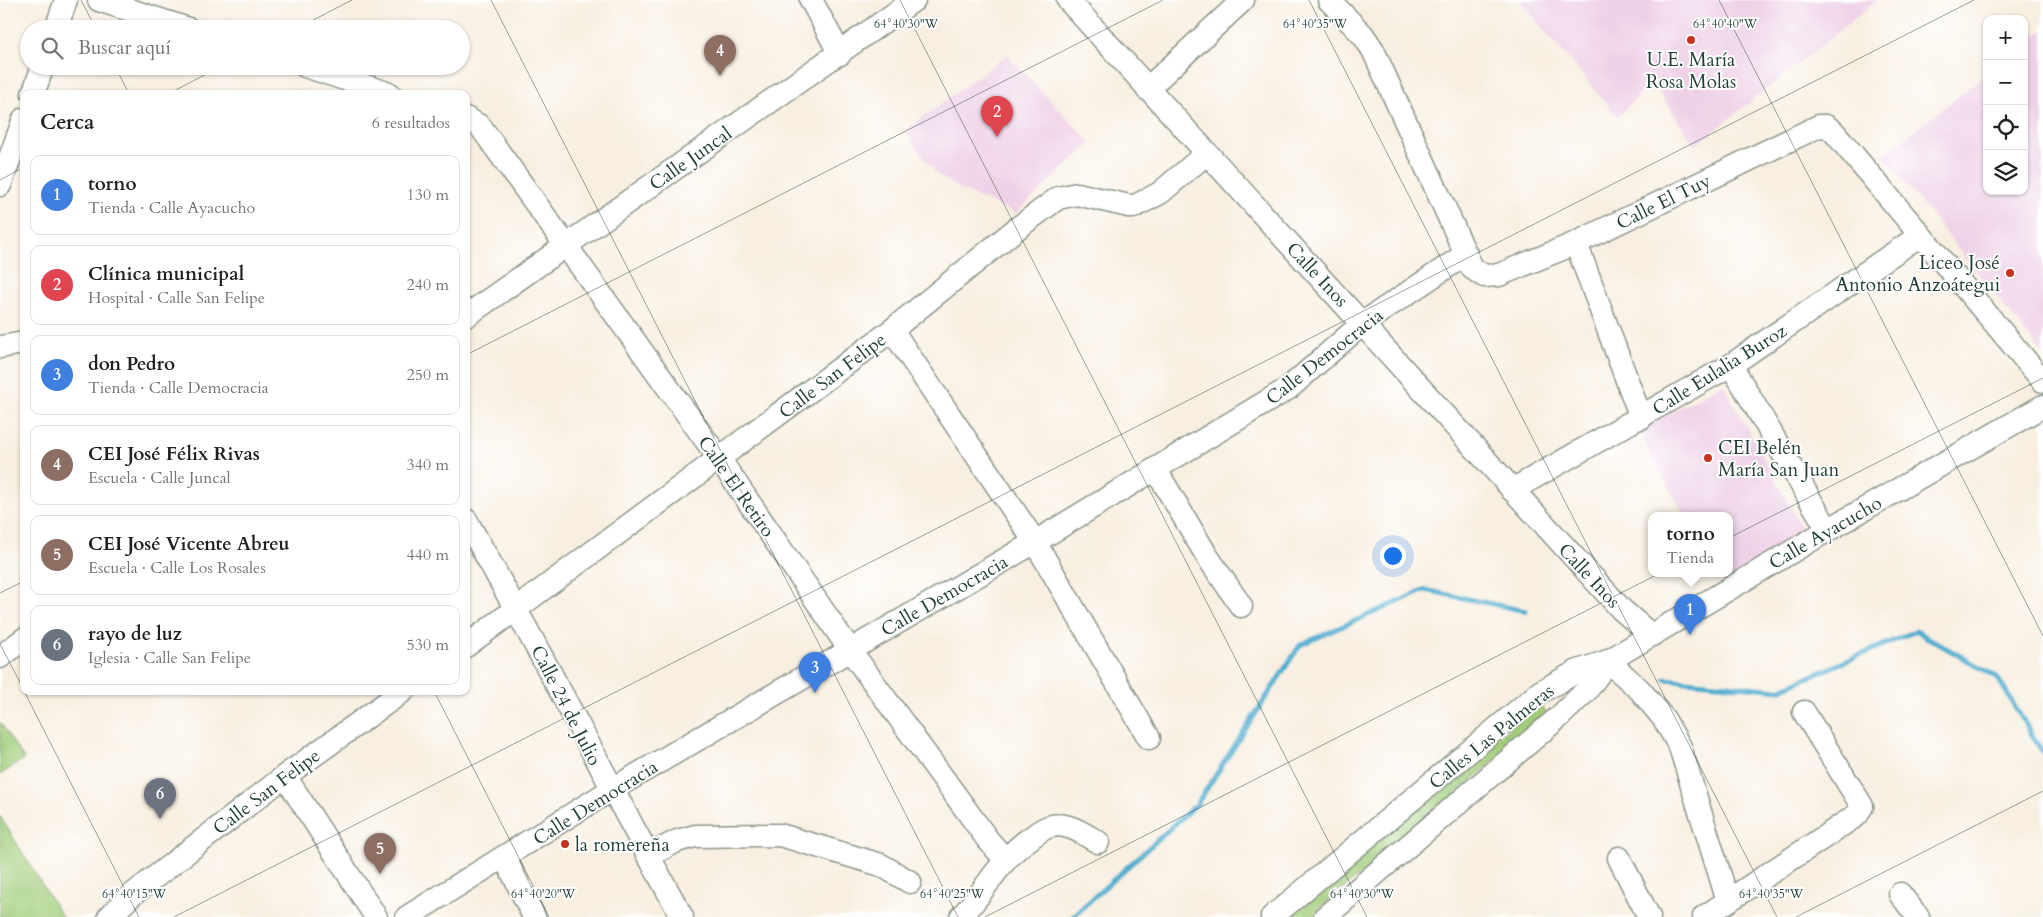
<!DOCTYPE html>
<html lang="es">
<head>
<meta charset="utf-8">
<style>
  :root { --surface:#fff; --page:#f6f6f6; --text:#202124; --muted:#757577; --line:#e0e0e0; --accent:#c8321e }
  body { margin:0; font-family:Cardo,serif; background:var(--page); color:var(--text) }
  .controls { position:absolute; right:15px; top:15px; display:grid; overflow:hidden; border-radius:10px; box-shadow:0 1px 4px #0004 }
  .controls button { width:45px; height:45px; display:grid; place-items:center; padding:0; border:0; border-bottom:1px solid var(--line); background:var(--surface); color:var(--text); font:25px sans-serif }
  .you { position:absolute; left:1392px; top:555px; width:18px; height:18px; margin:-12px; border:4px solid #fff; border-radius:50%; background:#1a73e8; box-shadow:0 0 0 8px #1a73e833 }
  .badge { display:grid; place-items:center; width:32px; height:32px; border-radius:50%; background:var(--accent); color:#fff; font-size:16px; font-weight:700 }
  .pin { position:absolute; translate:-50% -41px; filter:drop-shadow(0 1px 2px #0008) }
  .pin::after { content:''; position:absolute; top:26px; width:18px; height:15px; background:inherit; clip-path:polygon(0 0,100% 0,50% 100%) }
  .popup { position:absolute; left:1648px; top:512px; width:85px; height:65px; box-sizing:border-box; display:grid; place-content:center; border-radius:10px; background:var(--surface); filter:drop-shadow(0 1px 4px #0005); font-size:16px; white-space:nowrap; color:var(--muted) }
  .popup b { font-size:19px; color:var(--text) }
  .popup::after { content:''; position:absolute; left:50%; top:100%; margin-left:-10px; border:10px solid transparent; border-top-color:var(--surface) }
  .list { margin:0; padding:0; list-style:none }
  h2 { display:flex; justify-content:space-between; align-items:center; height:65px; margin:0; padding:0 20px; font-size:21px }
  h2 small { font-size:16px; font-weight:400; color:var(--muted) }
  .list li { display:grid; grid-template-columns:32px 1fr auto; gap:15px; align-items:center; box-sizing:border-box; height:80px; margin:0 10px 10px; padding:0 10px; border:1px solid var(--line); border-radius:10px }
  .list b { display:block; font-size:19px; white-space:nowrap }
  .list p { margin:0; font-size:16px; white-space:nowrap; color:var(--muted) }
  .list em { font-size:16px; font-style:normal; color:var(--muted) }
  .icon { flex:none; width:28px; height:28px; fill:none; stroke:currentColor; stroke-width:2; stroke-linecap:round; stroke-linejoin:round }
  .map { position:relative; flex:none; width:2043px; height:917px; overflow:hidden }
  .search { position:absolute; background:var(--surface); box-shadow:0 1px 4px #0004; left:20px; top:20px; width:450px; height:55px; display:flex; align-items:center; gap:12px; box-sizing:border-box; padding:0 18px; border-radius:28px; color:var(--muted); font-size:19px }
  .panel { position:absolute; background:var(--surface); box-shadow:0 1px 4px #0004; left:20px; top:90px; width:450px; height:605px; border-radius:10px }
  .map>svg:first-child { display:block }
  .built { fill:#eed0e7 }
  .green { fill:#a1cd7a; stroke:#608557 }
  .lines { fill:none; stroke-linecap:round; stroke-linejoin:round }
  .stream { stroke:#52aed0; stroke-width:5 }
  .minor-casing { stroke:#8c968a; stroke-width:25 }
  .minor { stroke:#fff; stroke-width:22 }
  .ticks { fill:none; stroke:#1f3d34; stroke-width:1; stroke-opacity:0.45 }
  .poi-dot { fill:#c8321e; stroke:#fff; stroke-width:2 }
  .labels { text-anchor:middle; stroke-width:4; stroke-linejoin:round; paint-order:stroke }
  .poi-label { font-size:19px; fill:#1f3d34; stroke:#fff; text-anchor:start }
  .street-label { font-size:19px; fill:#1f3d34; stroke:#fff }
  .ticks-label { font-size:12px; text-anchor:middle; fill:#1f3d34; stroke:#fff; stroke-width:4; stroke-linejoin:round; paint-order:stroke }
</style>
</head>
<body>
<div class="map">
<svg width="2043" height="917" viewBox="0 0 2043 917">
  <rect width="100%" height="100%" fill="#fff"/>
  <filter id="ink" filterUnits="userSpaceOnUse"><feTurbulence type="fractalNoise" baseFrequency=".02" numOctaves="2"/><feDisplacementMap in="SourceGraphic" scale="10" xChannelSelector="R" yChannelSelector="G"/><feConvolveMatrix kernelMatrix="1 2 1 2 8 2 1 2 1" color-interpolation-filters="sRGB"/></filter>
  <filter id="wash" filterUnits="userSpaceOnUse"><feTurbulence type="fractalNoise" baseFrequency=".0096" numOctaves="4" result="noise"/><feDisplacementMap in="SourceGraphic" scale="20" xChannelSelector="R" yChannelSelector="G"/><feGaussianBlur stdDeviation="1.12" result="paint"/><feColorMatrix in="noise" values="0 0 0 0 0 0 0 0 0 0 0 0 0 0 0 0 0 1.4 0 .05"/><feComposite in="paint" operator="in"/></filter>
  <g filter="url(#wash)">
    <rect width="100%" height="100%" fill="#f8efe0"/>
    <g class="built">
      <path d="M1519 0H1878L1695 146 1652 81 1618 117Z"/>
      <path d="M2043 30V354L1883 155 1987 74V191H2024V45Z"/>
      <path d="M1007 55 1091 143 1016 213 961 190 937 174 904 131Z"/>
      <path d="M1723 384 1807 537 1722 584 1716 574H1729V516H1685L1638 431Z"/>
    </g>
    <g class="green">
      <path d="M1539 703 1549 715 1310 917H1286Z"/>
      <path d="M0 722 24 759 0 775Z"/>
      <path d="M0 816 62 917H0Z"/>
    </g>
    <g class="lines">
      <g class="stream">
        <path d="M1665 679 1779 690 1916 631 1997 677 2043 753"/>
        <path d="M1072 917 1197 804 1300 645 1425 590 1526 611"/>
      </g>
    </g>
  </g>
  <g filter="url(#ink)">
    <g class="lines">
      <defs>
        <g id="minor">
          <path d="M99 0 188 29"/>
          <path d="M811 0 840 54"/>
          <path d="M1068 0 1622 610 1651 635"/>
          <path d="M1329 0 1363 35 1373 50 1472 268 1484 276 1499 275 1576 243 1819 126H1826L1834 132 2043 381"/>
          <path d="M56 29 66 0"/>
          <path d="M305 66 390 94"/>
          <path d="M1147 89 1243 0"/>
          <path d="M33 94 43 66"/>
          <path d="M466 118 480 126 720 460 850 650 988 840 1005 859"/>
          <path d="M0 185 24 119"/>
          <path d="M1576 243 1641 418"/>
          <path d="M466 316 914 0"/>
          <path d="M892 330 1035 542 1149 738"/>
          <path d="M0 347 24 343"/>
          <path d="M1731 365 1828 530"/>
          <path d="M1156 470 1207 556 1241 606"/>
          <path d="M1512 490 1731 365 1919 236"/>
          <path d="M466 520C541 651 609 785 682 917"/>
          <path d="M466 646 892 330 1015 230 1058 198 1077 194 1133 207 1160 193 1206 154"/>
          <path d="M0 657 24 639"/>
          <path d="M1608 661 1640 690 1664 719 1680 747 1728 901"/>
          <path d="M285 776 376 917"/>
          <path d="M648 856 677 841 695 836 780 835 881 865 910 882"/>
          <path d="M505 858 534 917"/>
          <path d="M1619 858 1649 917"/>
          <path d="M1900 894 1918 917"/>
          <path d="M109 917 132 895 285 776 403 691"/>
          <path d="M407 917 611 790 1035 542 1289 388 1363 323 1466 254"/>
          <path d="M961 917C987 889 999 859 1032 837 1037 833 1045 827 1052 826 1068 822 1085 835 1098 842"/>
          <path d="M1272 917 1540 692 1578 671 1608 661 1828 530 2043 406"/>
          <path d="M1325 917 1559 717 1587 690 1608 661"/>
          <path d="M1704 917 1857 815 1862 806 1804 712"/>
        </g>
      </defs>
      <use href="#minor" class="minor-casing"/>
      <use href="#minor" class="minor"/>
    </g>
  </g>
  <path class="ticks" d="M81 0 96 29M491 0 958 917M900 0 1367 917M1309 0 1777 917M1719 0 2043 636M296 29 352 0M115 66 129 94M168 94 222 66M0 180 24 167M466 355 1163 0M0 593 24 581M0 644 24 690M24 691 139 917M434 691 549 917M174 917 1974 0M985 917 2043 378M1796 917 2043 791"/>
  <g class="poi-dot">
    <circle cx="1691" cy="40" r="5"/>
    <circle cx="2010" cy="273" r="5"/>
    <circle cx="1708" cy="458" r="5"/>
    <circle cx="565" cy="844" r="5"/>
  </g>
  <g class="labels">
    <g class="poi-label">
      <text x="1691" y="66" text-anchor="middle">U.E. María<tspan x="1691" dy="22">Rosa Molas</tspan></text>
      <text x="2000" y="269" text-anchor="end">Liceo José<tspan x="2000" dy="22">Antonio Anzoátegui</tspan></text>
      <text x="1718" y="454">CEI Belén<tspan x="1718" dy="22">María San Juan</tspan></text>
      <text x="575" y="851">la romereña</text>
    </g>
    <g class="street-label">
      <text transform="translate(690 158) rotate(-35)" y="7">Calle Juncal</text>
      <text transform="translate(1663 201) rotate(-26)" y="7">Calle El Tuy</text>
      <text transform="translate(1318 274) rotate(47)" y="7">Calle Inos</text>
      <text transform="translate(1324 356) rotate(-38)" y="7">Calle Democracia</text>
      <text transform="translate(1719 369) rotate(-32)" y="7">Calle Eulalia Buroz</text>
      <text transform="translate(832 375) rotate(-37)" y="7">Calle San Felipe</text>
      <text transform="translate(737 486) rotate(55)" y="7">Calle El Retiro</text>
      <text transform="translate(1825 532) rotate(-30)" y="7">Calle Ayacucho</text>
      <text transform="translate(1590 575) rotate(47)" y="7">Calle Inos</text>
      <text transform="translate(944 595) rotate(-30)" y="7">Calle Democracia</text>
      <text transform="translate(567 705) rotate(63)" y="7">Calle 24 de Julio</text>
      <text transform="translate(1491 736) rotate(-39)" y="7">Calles Las Palmeras</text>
      <text transform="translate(266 791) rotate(-37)" y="7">Calle San Felipe</text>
      <text transform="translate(595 802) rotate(-32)" y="7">Calle Democracia</text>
    </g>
  </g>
  <g class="ticks-label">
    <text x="906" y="28">64°40'30"W</text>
    <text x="1315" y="28">64°40'35"W</text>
    <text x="1725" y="28">64°40'40"W</text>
    <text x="134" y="898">64°40'15"W</text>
    <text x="543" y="898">64°40'20"W</text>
    <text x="952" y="898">64°40'25"W</text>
    <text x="1362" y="898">64°40'30"W</text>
    <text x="1771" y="898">64°40'35"W</text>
  </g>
</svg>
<div class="controls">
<button>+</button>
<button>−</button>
<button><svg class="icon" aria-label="locate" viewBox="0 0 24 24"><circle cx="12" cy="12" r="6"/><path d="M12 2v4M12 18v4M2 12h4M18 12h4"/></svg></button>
<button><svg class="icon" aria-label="layers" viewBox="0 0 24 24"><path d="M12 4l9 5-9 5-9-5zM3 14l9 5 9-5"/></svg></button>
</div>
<div class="you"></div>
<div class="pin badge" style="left:1690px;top:635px;background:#3f7fe0">1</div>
<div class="popup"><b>torno</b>Tienda</div>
<div class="pin badge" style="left:997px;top:137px;background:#e0444e">2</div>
<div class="pin badge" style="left:815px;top:693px;background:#3f7fe0">3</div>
<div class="pin badge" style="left:720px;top:76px;background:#8d6e63">4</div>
<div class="pin badge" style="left:380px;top:874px;background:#8d6e63">5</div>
<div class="pin badge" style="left:160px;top:819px;background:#6b7280">6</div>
<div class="search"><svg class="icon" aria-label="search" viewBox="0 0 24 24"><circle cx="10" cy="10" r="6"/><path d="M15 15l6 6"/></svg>Buscar aquí</div>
<section class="panel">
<h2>Cerca<small>6 resultados</small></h2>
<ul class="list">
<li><span class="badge" style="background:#3f7fe0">1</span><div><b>torno</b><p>Tienda · Calle Ayacucho</p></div><em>130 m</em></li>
<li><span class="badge" style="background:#e0444e">2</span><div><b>Clínica municipal</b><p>Hospital · Calle San Felipe</p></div><em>240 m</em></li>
<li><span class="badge" style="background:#3f7fe0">3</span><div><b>don Pedro</b><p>Tienda · Calle Democracia</p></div><em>250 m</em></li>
<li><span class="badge" style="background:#8d6e63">4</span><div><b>CEI José Félix Rivas</b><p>Escuela · Calle Juncal</p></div><em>340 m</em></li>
<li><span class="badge" style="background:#8d6e63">5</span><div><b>CEI José Vicente Abreu</b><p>Escuela · Calle Los Rosales</p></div><em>440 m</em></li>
<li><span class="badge" style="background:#6b7280">6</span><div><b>rayo de luz</b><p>Iglesia · Calle San Felipe</p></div><em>530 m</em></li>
</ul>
</section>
</div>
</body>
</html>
